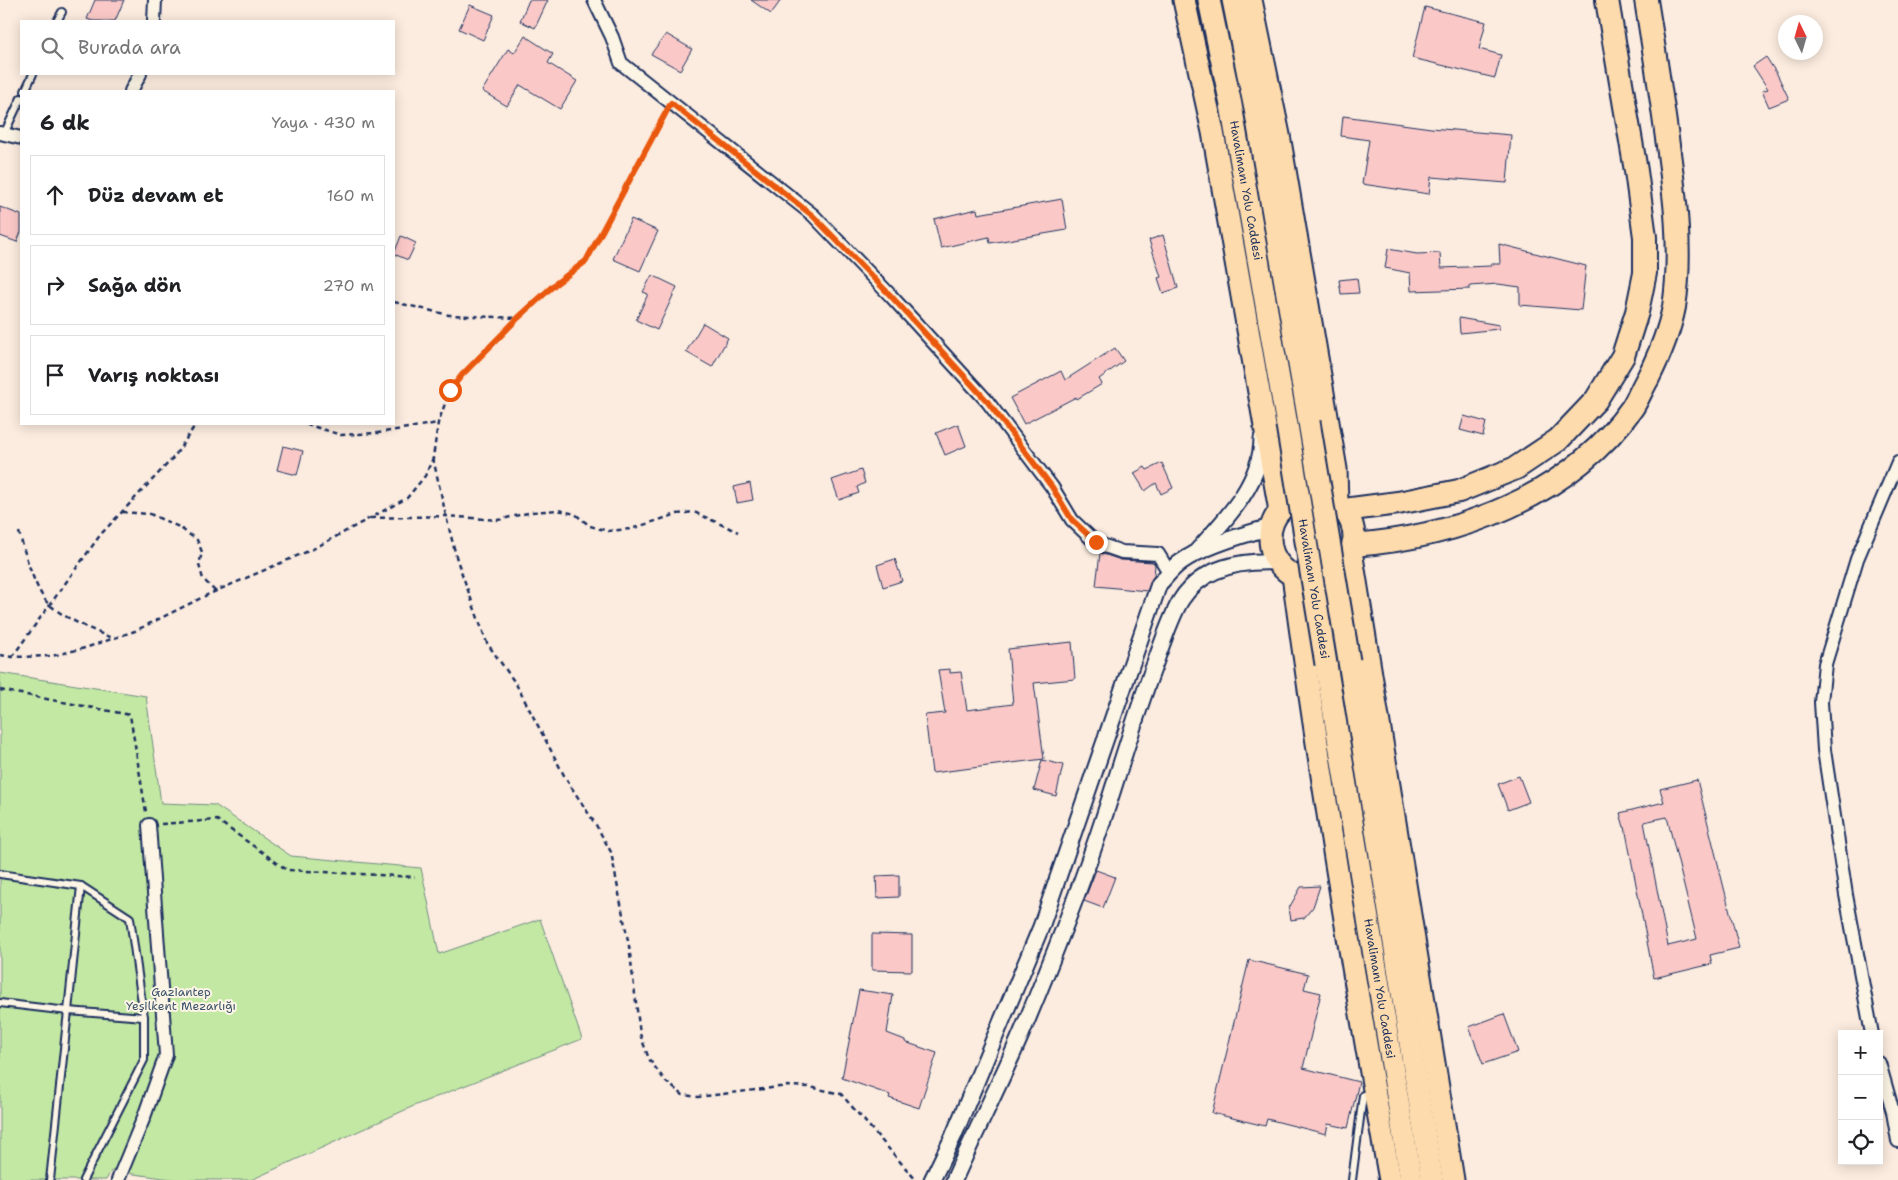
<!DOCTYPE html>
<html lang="tr">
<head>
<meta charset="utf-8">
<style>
  :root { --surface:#fff; --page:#f2f2f2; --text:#202124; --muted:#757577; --line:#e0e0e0 }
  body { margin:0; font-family:"Shantell Sans",sans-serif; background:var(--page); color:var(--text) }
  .controls { position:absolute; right:15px; bottom:15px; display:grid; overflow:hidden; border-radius:0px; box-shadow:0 2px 12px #0003 }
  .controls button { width:45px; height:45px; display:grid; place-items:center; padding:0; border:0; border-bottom:1px solid var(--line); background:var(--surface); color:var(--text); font:25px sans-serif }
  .compass { position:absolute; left:1778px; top:15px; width:45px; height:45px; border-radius:50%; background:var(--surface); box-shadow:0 2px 12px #0003; rotate:355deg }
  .stop { position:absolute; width:15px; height:15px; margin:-11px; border:4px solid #ea580c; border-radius:50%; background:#fff }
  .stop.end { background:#ea580c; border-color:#fff; box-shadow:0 1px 5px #0008 }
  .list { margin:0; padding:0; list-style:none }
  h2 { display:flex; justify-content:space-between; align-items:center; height:65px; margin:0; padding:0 20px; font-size:21px }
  h2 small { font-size:16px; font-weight:400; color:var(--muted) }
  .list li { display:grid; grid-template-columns:32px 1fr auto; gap:15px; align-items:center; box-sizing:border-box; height:80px; margin:0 10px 10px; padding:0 10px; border:1px solid var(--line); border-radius:0px }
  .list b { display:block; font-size:19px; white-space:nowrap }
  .list em { font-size:16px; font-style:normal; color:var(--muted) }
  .icon { flex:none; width:28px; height:28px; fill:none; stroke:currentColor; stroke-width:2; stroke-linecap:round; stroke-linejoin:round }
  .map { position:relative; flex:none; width:1898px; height:1180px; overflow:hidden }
  .search { position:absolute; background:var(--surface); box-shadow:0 2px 12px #0003; left:20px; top:20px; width:375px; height:55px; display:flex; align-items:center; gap:12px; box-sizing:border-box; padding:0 18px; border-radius:0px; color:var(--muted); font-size:19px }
  .panel { position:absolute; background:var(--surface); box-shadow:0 2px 12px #0003; left:20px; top:90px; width:375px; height:335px; border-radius:0px }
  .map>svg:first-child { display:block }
  .green { fill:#c3e8a3; stroke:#6f8c80 }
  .building { fill:#fac9c7; stroke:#1b2f5e; fill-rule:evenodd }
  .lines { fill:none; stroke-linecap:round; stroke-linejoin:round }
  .service-casing { stroke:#1b2f5e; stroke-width:10 }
  .minor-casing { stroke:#1b2f5e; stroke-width:16 }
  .tertiary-casing { stroke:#1b2f5e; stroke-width:19 }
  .trunk-casing { stroke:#1b2f5e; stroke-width:25 }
  .motorway-casing { stroke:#1b2f5e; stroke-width:26 }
  .path { stroke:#1b2f5e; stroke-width:2.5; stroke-dasharray:5 4; stroke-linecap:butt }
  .service { stroke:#fcf5e5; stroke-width:6 }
  .minor { stroke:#fcf5e5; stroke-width:12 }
  .tertiary { stroke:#fcf5e5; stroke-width:15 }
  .trunk { stroke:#fedbac; stroke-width:21 }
  .motorway { stroke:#fedbac; stroke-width:22 }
  .trunk-bridge-casing { stroke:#1b2f5e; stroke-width:25; stroke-linecap:butt }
  .trunk-bridge { stroke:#fedbac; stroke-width:21 }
  .route { stroke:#ea580c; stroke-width:6 }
  .labels { text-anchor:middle; stroke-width:4; stroke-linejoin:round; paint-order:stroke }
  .street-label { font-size:12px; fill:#1b2f5e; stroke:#fcf5e5 }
  .park-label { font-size:12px; fill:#3d546c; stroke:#fcf5e5 }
</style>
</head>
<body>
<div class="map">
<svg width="1898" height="1180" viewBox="0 0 1898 1180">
  <rect width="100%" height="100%" fill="#fcecdf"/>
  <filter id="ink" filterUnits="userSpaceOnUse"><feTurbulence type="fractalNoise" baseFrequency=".02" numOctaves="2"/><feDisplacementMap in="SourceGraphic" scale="10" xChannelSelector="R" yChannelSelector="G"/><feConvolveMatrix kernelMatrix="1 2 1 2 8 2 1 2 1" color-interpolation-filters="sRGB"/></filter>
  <g filter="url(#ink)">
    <path class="green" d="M0 673 146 696 161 803 215 805 291 856 421 868 439 954 540 919 582 1039 416 1105 251 1180H179L111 1171 106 1180H0Z"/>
    <g class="building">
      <path d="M95 0H124L115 21H93L87 19Z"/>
      <path d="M529 0H548L535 28 520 21Z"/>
      <path d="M751 0H781L771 14Z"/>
      <path d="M470 5 494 15 483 40 459 29Z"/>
      <path d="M1425 7 1486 22 1479 49 1501 55 1495 78 1412 58Z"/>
      <path d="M666 34 692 49 680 70 651 54Z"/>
      <path d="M525 36 553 54 548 63 577 81 560 109 520 85 507 106 482 91 508 49 514 53Z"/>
      <path d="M1766 57 1777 74 1789 99 1769 107 1762 91 1768 89 1753 66Z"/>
      <path d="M1343 116 1431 128 1511 135 1507 183 1431 177 1429 194 1362 184 1369 140 1341 136Z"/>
      <path d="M1062 199 1067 230 990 243 989 237 941 248 934 219 977 209 978 214Z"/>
      <path d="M0 207 21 215V232L17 242 0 236Z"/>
      <path d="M631 219 658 231 640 271 613 259Z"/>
      <path d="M1163 235 1178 288 1163 293 1158 278 1161 277 1149 240Z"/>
      <path d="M401 236 416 243 408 260 394 254Z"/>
      <path d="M1499 244 1586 266 1581 310 1520 305V287L1498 284 1470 286V289L1411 291 1410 273 1385 268 1388 249 1417 254 1440 253 1441 268 1491 266V264H1500Z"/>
      <path d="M652 275 677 287 657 330 636 320 648 294 643 292Z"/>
      <path d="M1357 278 1359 293 1341 294 1339 280Z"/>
      <path d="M1459 318 1499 325V329L1460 333Z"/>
      <path d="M703 323 728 338 712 367 686 352Z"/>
      <path d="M1115 348 1124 361 1099 379 1102 384 1077 399 1076 397 1024 424 1010 398 1061 371 1065 380Z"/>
      <path d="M1464 416 1486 422 1483 436 1460 430Z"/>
      <path d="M958 424 966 446 945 455 936 433Z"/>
      <path d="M283 446 303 451 297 475 277 470Z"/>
      <path d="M1162 463 1173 488 1161 494 1156 483 1145 491 1134 473 1145 467 1147 470Z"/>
      <path d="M861 470 865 483 857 487 859 493 839 500 832 480Z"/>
      <path d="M750 483 753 500 737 503 734 487Z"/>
      <path d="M1100 553 1121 560 1153 562 1155 565 1154 576 1147 591 1096 586Z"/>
      <path d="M895 559 902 581 883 587 877 565Z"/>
      <path d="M1072 642 1075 679 1034 683 1044 759 932 773 925 715 945 713 938 670 950 669V673L961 672 967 710 1013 704 1008 649Z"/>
      <path d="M1042 760 1063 765 1056 796 1034 790Z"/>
      <path d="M1519 776 1529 802 1508 810 1498 784Z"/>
      <path d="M1697 780 1739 948 1710 955 1712 964 1654 978 1625 827H1624L1620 813 1664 802 1660 789ZM1667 817 1697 939 1668 946 1644 822Z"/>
      <path d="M1096 870 1115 877 1103 908 1084 901Z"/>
      <path d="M899 875V897L877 898 876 876Z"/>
      <path d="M1320 886 1313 907 1304 918 1291 920 1289 908 1301 887Z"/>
      <path d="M872 934 912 935V971L872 970Z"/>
      <path d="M1249 960 1308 974 1304 989 1321 993 1303 1068 1359 1082 1348 1128 1328 1124 1326 1134 1267 1119 1265 1126 1212 1113Z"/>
      <path d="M859 990 893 995 887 1033 905 1040V1042L937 1053 919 1108 889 1098 890 1095 842 1078Z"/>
      <path d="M1504 1014 1518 1052 1483 1064 1469 1027Z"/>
    </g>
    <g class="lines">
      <defs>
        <g id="service">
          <path d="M57 21 62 12"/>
          <path d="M25 91 33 74"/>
          <path d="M4 134 21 98"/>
          <path d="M0 874 81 886 130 918 144 1017V1060L83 1180"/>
          <path d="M0 1003 68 1011 81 886"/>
          <path d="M50 1180 68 1011 144 1017"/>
          <path d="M1352 1180 1363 1095"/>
        </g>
        <g id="minor">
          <path d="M594 0 612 37 621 63 813 215 890 295 987 401 1052 487 1072 520 1096 543 1122 552 1158 554 1169 572"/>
          <path d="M154 21 155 0"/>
          <path d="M131 91 140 74"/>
          <path d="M0 133 21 138"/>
          <path d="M1872 1034 1846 895 1824 750 1821 702 1825 664 1857 559 1898 462"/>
          <path d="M1879 1063 1893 1112 1898 1141"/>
          <path d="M118 1180 144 1117 166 1055 149 825"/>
        </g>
        <g id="tertiary">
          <path d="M1197 551C1225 520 1262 483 1262 438"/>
          <path d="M932 1180 953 1137 1041 927 1159 584C1166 577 1172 568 1181 562 1203 546 1245 534 1271 527"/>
          <path d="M954 1180C977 1128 1003 1078 1025 1025 1051 963 1076 899 1098 835 1117 779 1133 722 1154 666 1161 647 1171 616 1181 600 1202 567 1242 560 1278 562"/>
        </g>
        <g id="trunk">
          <path d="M1184 0 1213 132 1280 511"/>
          <path id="s1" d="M1209 0 1231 105 1287 425"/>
          <path d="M1233 0 1256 114 1309 422"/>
          <path d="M1251 0 1279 135 1336 469 1337 504"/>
          <circle cx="1312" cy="538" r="42"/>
          <path d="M1351 551 1453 1180"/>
          <path d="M1293 575C1320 778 1354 979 1390 1180"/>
          <path d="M1349 661 1432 1180"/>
          <path id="s2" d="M1326 664 1411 1180"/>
        </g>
        <g id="motorway">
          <path d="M1344 510 1398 503 1459 491 1516 468 1558 440 1596 400 1623 356 1637 312 1645 273V237L1636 171 1607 0"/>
          <path d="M1353 545C1458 537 1569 497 1632 408 1638 399 1642 388 1648 378 1659 356 1669 333 1674 307 1683 249 1674 189 1666 131 1660 87 1653 43 1646 0"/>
        </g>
      </defs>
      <use href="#service" class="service-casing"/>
      <use href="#minor" class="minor-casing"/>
      <use href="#tertiary" class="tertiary-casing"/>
      <use href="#trunk" class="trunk-casing"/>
      <use href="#motorway" class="motorway-casing"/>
      <g class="path">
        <path d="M394 302 449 315 518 318"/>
        <path d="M306 424 341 435 378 433 438 423"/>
        <path d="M433 458 446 516 457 560 487 643 516 684 566 779 596 825 611 852 629 946 640 1034 649 1059 666 1082 683 1095 698 1097 788 1086 810 1087 841 1094 916 1180"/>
        <path d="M122 512 150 514 179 527 197 540 202 552 199 565 203 579 216 592"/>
        <path d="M371 518 446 516 498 520 532 512 558 510 575 514 590 526 608 531 631 529 677 514 694 512 738 532"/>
        <path d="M19 532C24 551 36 595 51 606 68 620 92 630 112 638"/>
        <path d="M0 655 12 657 52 656 85 648 135 631 207 595 313 549 407 498 425 476 433 458 438 423 450 390 462 375 518 318 554 285 586 261 665 115"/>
        <path d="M12 657 101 534 174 457 196 424"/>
        <path d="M0 690 130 715 146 812"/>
        <path d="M161 824 217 820 287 870 415 877"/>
      </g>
      <use href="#service" class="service"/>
      <use href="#minor" class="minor"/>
      <use href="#tertiary" class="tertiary"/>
      <use href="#trunk" class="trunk"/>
      <use href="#motorway" class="motorway"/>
      <defs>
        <g id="trunk-bridge">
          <path d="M1309 422 1349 661"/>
          <path id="s3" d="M1287 425 1326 664"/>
        </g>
      </defs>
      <use href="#trunk-bridge" class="trunk-bridge-casing"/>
      <use href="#trunk-bridge" class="trunk-bridge"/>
    </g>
  </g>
  <g class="lines" filter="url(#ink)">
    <path class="route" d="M450 390 462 375 518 318 554 285 586 261 671 103 813 216 890 295 987 401 1052 487 1072 520 1096 542"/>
  </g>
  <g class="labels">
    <g class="street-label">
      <text dy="4" stroke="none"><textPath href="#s1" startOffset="194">Havalimanı Yolu Caddesi</textPath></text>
      <text dy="4" stroke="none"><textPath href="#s3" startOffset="166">Havalimanı Yolu Caddesi</textPath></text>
      <text dy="4" stroke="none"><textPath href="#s2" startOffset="329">Havalimanı Yolu Caddesi</textPath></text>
    </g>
    <g class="park-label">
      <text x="181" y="996">Gaziantep<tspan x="181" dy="14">Yeşilkent Mezarlığı</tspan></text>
    </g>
  </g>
</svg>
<div class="controls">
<button>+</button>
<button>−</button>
<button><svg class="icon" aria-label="locate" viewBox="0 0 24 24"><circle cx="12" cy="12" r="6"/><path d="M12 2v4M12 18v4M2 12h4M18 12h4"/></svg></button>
</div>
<svg class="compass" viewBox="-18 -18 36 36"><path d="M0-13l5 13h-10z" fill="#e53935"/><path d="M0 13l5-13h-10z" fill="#757577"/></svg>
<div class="stop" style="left:450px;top:390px"></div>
<div class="stop end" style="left:1096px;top:542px"></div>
<div class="search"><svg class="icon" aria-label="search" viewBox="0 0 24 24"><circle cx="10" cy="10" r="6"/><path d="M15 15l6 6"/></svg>Burada ara</div>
<section class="panel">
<h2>6 dk<small>Yaya · 430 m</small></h2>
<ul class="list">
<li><svg class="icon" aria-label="ahead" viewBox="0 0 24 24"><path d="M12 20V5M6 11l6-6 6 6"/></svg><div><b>Düz devam et</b></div><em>160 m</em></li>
<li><svg class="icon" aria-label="right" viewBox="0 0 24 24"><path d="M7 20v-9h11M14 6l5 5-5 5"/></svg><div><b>Sağa dön</b></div><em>270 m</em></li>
<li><svg class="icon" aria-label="arrive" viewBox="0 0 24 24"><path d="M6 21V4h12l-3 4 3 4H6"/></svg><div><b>Varış noktası</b></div></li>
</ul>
</section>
</div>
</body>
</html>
